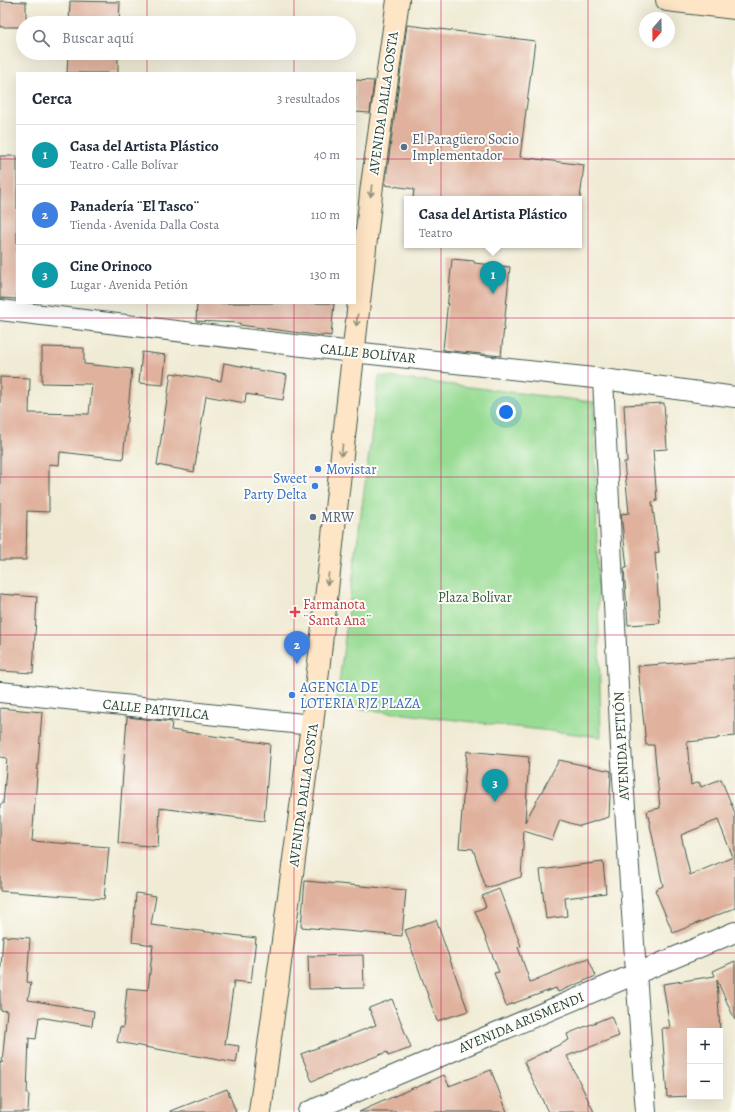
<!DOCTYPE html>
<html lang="es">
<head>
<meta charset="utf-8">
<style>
  :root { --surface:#fff; --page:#f2f2f3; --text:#1f2937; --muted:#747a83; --line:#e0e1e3; --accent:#111827 }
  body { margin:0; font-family:Alegreya,serif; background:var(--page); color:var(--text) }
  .controls { position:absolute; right:12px; bottom:12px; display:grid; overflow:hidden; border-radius:0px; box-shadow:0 4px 16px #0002 }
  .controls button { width:36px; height:36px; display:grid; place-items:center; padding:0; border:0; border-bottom:1px solid var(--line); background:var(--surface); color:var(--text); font:20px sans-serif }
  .compass { position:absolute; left:639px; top:12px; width:36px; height:36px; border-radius:50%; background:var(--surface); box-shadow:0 4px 16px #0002; rotate:200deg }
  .you { position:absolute; left:506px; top:412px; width:14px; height:14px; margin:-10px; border:3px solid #fff; border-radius:50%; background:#1a73e8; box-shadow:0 0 0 6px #1a73e833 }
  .badge { display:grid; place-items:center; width:26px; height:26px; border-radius:50%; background:var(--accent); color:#fff; font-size:13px; font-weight:700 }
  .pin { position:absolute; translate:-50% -33px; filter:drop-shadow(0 1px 2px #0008) }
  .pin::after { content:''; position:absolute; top:21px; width:14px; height:12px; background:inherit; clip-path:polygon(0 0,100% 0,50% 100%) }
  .popup { position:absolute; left:404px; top:196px; width:178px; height:52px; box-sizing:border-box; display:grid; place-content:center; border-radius:0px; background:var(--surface); filter:drop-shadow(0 1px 3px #0005); font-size:13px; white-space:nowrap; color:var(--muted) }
  .popup b { font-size:15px; color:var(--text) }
  .popup::after { content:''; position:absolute; left:50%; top:100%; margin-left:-8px; border:8px solid transparent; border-top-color:var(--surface) }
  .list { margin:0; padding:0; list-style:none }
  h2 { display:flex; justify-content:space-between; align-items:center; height:52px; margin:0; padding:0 16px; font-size:17px }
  h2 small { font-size:13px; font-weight:400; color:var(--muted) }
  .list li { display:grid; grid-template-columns:26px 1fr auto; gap:12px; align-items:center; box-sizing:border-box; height:60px; padding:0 16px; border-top:1px solid var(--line) }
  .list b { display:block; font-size:15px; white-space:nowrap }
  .list p { margin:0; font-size:13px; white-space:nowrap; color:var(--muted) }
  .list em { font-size:13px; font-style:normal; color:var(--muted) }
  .icon { flex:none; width:22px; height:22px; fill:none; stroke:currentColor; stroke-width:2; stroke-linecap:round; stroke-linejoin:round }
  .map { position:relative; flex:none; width:735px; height:1112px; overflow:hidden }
  .search { position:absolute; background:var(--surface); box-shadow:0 4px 16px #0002; left:16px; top:16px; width:340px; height:44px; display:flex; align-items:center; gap:10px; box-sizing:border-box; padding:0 14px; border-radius:22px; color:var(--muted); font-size:15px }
  .panel { position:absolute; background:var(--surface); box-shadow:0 4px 16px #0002; left:16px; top:72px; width:340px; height:232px; border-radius:0px }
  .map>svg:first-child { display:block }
  .green { fill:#98dc94; stroke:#5c8c64 }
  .building { fill:#e0b29e; fill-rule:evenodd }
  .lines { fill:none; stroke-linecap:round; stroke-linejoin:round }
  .minor-casing { stroke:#3e574c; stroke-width:22 }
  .secondary-casing { stroke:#3e574c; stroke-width:24 }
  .minor { stroke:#fff; stroke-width:20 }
  .secondary { stroke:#fde5c5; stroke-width:22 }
  .oneway { stroke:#8e917c }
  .grid { fill:none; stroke:#c2185b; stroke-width:1; stroke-opacity:0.55 }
  .service-dot { fill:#5c6f8a; stroke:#fdfcf7; stroke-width:1.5 }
  .shop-dot { fill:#3f7fe0; stroke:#fdfcf7; stroke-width:1.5 }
  .health-dot { fill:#e0444e; stroke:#fdfcf7; stroke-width:1.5 }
  .labels { text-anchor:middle; stroke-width:4; stroke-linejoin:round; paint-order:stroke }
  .street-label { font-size:14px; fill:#1f3d34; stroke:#fdfcf7 }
  .service-label { font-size:14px; fill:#4e5e75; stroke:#fdfcf7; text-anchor:start }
  .shop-label { font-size:14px; fill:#366cbe; stroke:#fdfcf7; text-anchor:start }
  .park-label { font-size:14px; fill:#375d47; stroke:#fdfcf7 }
  .health-label { font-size:14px; fill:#be3a42; stroke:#fdfcf7; text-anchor:start }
</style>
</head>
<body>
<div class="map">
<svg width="735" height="1112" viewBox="0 0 735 1112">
  <rect width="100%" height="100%" fill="#fdfcf7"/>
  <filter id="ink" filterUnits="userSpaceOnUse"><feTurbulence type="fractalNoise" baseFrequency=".025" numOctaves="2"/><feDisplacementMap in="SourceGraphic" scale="8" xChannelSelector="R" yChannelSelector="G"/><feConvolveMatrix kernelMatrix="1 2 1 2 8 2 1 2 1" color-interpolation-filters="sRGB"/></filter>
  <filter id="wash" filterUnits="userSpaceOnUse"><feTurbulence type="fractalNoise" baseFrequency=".012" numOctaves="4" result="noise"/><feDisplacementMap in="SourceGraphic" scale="16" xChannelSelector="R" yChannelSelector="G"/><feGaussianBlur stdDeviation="0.9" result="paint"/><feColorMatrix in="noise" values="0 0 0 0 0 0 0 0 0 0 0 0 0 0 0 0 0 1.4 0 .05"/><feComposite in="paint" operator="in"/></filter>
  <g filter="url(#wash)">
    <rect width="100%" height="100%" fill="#f0ebd4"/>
    <path class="green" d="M379 376 594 402 601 737 336 706Z"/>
    <g id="blocks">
      <g class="building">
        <path d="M0 1 26 2V23H23V27H0Z"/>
        <path d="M70 1 120 2 119 23H69Z"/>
        <path d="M407 25 535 41 520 157 584 165 580 199H413L414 189 385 185Z"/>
        <path d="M68 53H118V73H67Z"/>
        <path d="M355 80 374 81 370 113 355 112Z"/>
        <path d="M0 156H17V299L0 298Z"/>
        <path d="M452 259 474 261V263L510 267 501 356 443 350Z"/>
        <path d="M197 303H334L331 336 324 335 323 336 240 325V323L196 321Z"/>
        <path d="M42 347 84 348V364L132 369 123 459 60 452 59 465 49 464V512L27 511 26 560H0V377L30 378 29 413 89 414 92 384 42 383Z"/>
        <path d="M142 352 166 355 163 385 139 383Z"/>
        <path d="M224 363 251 368V369L287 375 283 400 246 394 245 403 206 396 194 472 157 465 171 373 221 381Z"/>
        <path d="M664 403 667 449 653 450 657 501 652 502 659 552 655 553 660 623 628 625 624 568H627L621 514 629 513 624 462H627L624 405Z"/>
        <path d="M0 594 37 597 33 673 0 671Z"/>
        <path d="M735 658V736L717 738V739L687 742 691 785 699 782 701 787 721 779 735 813V908L673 933 655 890 663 886 647 811 660 808 654 745H646L638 666ZM718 820 733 857 690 875 681 835Z"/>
        <path d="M0 708 42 712 32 841 109 847 104 899 0 891V804H3L7 758 0 757Z"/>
        <path d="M127 717 172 722 171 730 270 744 264 821 160 808 158 847 118 843Z"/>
        <path d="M467 751 529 757 525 822 559 760 611 771 609 817 580 826 560 820 552 840 524 831 521 877 486 888 473 849 459 848Z"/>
        <path d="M603 862 606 893 565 898 567 916 546 919 540 870Z"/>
        <path d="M305 881 406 890 402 936 301 927Z"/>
        <path d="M499 889 521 946 518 947 530 982 588 958 596 976 558 992 556 988 506 1006 494 973 499 972 475 911 486 907 482 896Z"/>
        <path d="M136 893 156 896 151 925 256 938 251 983 234 981 225 1044 239 1046 236 1063 117 1042 120 1027 123 1028 127 988 148 990 153 945 132 942Z"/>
        <path d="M436 920 468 1011 437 1021 405 930Z"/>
        <path d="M3 936 30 938 27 982 31 983 28 1000 94 1011 92 1026 39 1017 36 1039 29 1038 27 1094 29 1095 28 1112H0V1062L2 1063 7 1011 0 1010V983Z"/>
        <path d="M363 955 364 988 309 989 308 956Z"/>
        <path d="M735 961V1020L717 980 720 1031H690V1096L667 1097 662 1028H670L663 984 715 976 713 971Z"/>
        <path d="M392 999 411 1048 388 1056 387 1052 312 1081 301 1054 376 1025 369 1008Z"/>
        <path d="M611 1016 619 1036 567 1056 594 1112H548L524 1062 569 1040 567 1034Z"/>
        <path d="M491 1070 507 1112H359L415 1087V1088L444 1075 449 1086Z"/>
        <path d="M227 1089 236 1112H171V1111Z"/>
      </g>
    </g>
  </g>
  <g filter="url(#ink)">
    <use href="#blocks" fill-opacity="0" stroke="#3e574c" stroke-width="1"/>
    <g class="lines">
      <defs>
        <g id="minor">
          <path d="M0 310 353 352 603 379 735 397"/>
          <path d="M603 379 621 748 636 973 646 1112"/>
          <path d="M0 692 312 725"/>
          <path d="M308 1112 735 932"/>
        </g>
        <g id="secondary">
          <path d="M667 0 735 8"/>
          <path d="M260 1112 312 725 372 185 398 0"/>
        </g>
      </defs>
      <use href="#minor" class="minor-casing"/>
      <use href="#secondary" class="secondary-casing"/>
      <use href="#minor" class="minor"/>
      <use href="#secondary" class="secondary"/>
    </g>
    <defs><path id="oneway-shaft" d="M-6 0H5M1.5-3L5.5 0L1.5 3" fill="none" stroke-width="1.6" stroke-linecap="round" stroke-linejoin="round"/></defs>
    <g class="oneway">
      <use href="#oneway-shaft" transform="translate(371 191) rotate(97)"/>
      <use href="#oneway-shaft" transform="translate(357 320) rotate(96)"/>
      <use href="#oneway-shaft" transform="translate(342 450) rotate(96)"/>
      <use href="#oneway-shaft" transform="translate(328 579) rotate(96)"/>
    </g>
  </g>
  <path class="grid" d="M147 0V23M294 0V23M441 0V1112M588 0V1112M147 53V73M294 53V73M0 159H17M355 159H735M147 303V1112M294 303V1112M0 318H735M0 477H735M0 635H735M0 794H735M0 953H735"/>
  <g class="service-dot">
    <circle cx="404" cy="147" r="4"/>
    <circle cx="313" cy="517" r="4"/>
  </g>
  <g class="shop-dot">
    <circle cx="318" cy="469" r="4"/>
    <circle cx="315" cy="486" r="4"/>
    <circle cx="292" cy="695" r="4"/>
  </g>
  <path class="health-dot" d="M293 606h4v4h4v4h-4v4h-4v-4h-4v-4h4z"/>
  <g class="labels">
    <g class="street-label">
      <text transform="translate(383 103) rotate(-82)" y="5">AVENIDA DALLA COSTA</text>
      <text transform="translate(368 353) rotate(6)" y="5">CALLE BOLÍVAR</text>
      <text transform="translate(156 709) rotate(6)" y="5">CALLE PATIVILCA</text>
      <text transform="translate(621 746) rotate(-93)" y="5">AVENIDA PETIÓN</text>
      <text transform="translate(303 795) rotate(-82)" y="5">AVENIDA DALLA COSTA</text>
      <text transform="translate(521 1022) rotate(-23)" y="5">AVENIDA ARISMENDI</text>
    </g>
    <g class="service-label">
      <text x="412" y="144">El Paragüero Socio<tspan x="412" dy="16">Implementador</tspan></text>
      <text x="321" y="522">MRW</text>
    </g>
    <g class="shop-label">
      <text x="326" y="474">Movistar</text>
      <text x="307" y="483" text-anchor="end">Sweet<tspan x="307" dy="16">Party Delta</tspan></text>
      <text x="300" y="692">AGENCIA DE<tspan x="300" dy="16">LOTERIA RJZ PLAZA</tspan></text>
    </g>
    <g class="park-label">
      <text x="475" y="602">Plaza Bolívar</text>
    </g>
    <g class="health-label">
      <text x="303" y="609">Farmanota<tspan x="303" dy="16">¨Santa Ana¨</tspan></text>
    </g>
  </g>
</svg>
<div class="controls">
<button>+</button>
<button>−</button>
</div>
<svg class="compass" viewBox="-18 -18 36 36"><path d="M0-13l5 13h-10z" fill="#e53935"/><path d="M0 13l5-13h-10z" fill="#747a83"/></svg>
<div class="you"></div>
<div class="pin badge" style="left:493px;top:294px;background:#0f9aa8">1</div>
<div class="popup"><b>Casa del Artista Plástico</b>Teatro</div>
<div class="pin badge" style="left:297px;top:664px;background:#3f7fe0">2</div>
<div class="pin badge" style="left:495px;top:802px;background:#0f9aa8">3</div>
<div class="search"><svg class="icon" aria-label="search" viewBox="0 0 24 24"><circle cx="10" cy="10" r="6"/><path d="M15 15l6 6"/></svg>Buscar aquí</div>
<section class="panel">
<h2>Cerca<small>3 resultados</small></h2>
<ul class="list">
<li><span class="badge" style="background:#0f9aa8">1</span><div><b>Casa del Artista Plástico</b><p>Teatro · Calle Bolívar</p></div><em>40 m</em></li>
<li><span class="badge" style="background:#3f7fe0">2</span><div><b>Panadería ¨El Tasco¨</b><p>Tienda · Avenida Dalla Costa</p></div><em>110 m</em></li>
<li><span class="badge" style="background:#0f9aa8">3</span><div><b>Cine Orinoco</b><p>Lugar · Avenida Petión</p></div><em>130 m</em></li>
</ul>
</section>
</div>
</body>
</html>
